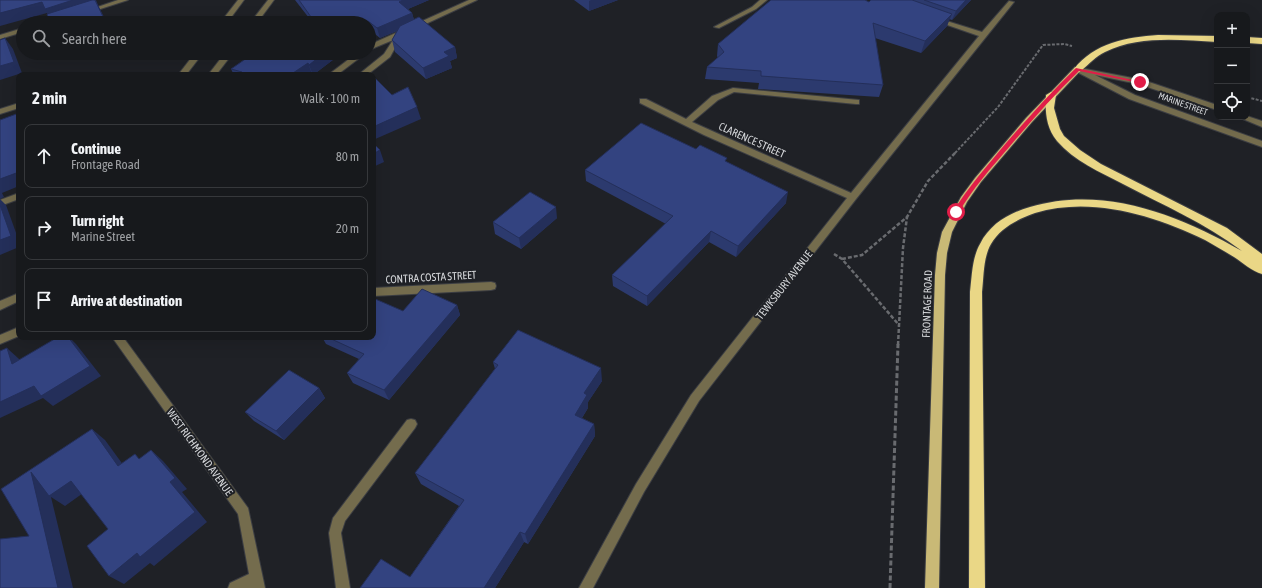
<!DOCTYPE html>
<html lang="en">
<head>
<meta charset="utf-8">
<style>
  :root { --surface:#17191c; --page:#202225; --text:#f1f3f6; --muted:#9ea0a3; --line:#36383b }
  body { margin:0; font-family:"Asap Condensed",sans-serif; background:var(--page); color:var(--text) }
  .controls { position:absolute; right:12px; top:12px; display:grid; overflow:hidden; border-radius:8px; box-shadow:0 4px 16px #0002 }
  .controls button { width:36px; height:36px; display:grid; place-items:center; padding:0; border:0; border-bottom:1px solid var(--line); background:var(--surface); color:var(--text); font:20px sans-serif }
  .stop { position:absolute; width:12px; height:12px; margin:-9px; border:3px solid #e11d48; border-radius:50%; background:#fff }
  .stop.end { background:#e11d48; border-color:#fff; box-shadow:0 1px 4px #0008 }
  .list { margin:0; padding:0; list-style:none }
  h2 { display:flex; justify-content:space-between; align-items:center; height:52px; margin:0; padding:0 16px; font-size:17px }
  h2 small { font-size:13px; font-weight:400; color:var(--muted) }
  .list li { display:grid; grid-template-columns:26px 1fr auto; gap:12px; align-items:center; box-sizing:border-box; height:64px; margin:0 8px 8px; padding:0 8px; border:1px solid var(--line); border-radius:8px }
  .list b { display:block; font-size:15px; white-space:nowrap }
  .list p { margin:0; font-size:13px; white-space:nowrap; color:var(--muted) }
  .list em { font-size:13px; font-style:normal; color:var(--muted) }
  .icon { flex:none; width:22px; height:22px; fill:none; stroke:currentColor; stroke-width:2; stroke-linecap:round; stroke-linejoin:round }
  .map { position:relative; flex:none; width:1262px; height:588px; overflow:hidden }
  .search { position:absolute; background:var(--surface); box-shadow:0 4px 16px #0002; left:16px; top:16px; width:360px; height:44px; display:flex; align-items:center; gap:10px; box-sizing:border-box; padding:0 14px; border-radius:22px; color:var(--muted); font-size:15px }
  .panel { position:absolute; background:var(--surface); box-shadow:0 4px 16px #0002; left:16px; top:72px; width:360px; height:268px; border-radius:8px }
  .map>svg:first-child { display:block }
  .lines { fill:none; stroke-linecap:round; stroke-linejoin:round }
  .minor-casing { stroke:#3c3e43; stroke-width:2 }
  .major-casing { stroke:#3c3e43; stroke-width:2 }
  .highway-casing { stroke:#3c3e43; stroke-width:2 }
  .path-far2 { stroke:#696b6f; stroke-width:2; stroke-dasharray:3 1.5; stroke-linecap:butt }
  .path-far1 { stroke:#696b6f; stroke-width:2.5; stroke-dasharray:4 2; stroke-linecap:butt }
  .path { stroke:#696b6f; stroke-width:3; stroke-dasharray:5 2.5; stroke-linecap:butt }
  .minor { fill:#746c4d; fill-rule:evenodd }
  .major { fill:#c9b976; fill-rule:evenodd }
  .highway { fill:#ead786; fill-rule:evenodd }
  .wall { fill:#2c3a6e }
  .shaded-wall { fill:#242f5a }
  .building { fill:#334380; stroke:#242f5a }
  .route { fill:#e11d48 }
  .labels { text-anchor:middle; stroke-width:4; stroke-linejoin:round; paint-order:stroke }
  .far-street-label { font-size:9px; fill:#d5d7da; stroke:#1f2126 }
  .street-label { font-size:11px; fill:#d5d7da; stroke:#1f2126 }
</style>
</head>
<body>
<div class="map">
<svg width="1262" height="588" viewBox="0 0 1262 588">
  <rect width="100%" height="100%" fill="#1f2126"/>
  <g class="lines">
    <defs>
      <g id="minor">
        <path d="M118 0H128L88 13 83 12Z"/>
        <path d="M238 0H244L227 23H220Z"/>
        <path d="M268 0H274L257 23H250Z"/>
        <path d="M469 0H477L402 35 390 57 367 75H358L384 54 393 40 369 50V45Z"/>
        <path d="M760 0H767L756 9 719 28 714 27 752 7Z"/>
        <path d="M1009 1 1014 2 856 199 699 401 644 492 593 588H579L636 484 691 395 847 198 704 135 640 103V99H646L686 119 712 96 733 88 859 100V104H856L734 92 718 100 692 122 851 193 979 36 933 20V18H937L982 32Z"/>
        <path d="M23 28V32L0 39V35Z"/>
        <path d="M195 53H203L186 75H178Z"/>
        <path d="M225 53H233L216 75H208Z"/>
        <path d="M357 53H366L337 75H328Z"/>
        <path d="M1075 67 1143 80 1217 105V110L1138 84 1095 75 1135 95 1262 141V147L1129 99 1075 71Z"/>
        <path d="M19 103V108L0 114V109Z"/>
        <path d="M1247 116 1262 121V127L1238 117Z"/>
        <path d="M19 193V199L0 206V200Z"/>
        <path d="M491 282 495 283 496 286 495 289 491 290 373 296V288Z"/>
        <path d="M19 293V301L0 310V301Z"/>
        <path d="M19 327V336L0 344V335Z"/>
        <path d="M112 337H123L248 508 265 588H228L230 583 249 574 238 514Z"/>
        <path d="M411 419 415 420 417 424 415 428 345 521 341 533 350 588H336L329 533 333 518 407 420Z"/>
      </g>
      <path id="major" d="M1075 67H1078L1082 69 1032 122 981 182 967 202 952 232 947 253 945 275 939 588H925L935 275 937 253 942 232 961 197 975 178 1026 118Z"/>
      <g id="highway">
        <path d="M1158 35 1217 36V42C1181 40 1139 35 1105 52 1096 56 1089 64 1081 71L1078 72 1074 69C1094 43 1127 37 1158 35Z"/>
        <path d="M1247 37 1262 38V44L1247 43Z"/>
        <path d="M1051 92 1056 95 1054 108 1060 129 1064 136 1080 150 1101 164 1227 228 1262 254V274C1252 271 1243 263 1234 257 1224 251 1214 245 1205 240 1153 215 1091 196 1035 213 1018 219 1000 228 991 244 983 258 984 276 982 292L985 588H969L970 292C972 276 972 258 980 244 990 224 1009 213 1030 207 1102 185 1178 214 1242 251 1205 223 1163 205 1123 184 1100 172 1074 161 1057 141 1046 127 1045 112 1046 95Z"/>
      </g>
    </defs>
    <use href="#minor" class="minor-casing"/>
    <use href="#major" class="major-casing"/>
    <use href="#highway" class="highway-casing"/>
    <g class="path-far2">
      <path d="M1247 97 1262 101"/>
      <path d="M955 153 998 107 1043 45 1064 44 1072 46"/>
    </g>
    <g class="path-far1">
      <path d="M834 254 842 259 899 325"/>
      <path d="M842 259 862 255 907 217 928 181 956 152"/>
      <path d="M898 345 903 248 907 217"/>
    </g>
    <path class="path" d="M890 588 898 344"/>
    <use href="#minor" class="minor"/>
    <use href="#major" class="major"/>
    <use href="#highway" class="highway"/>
  </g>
  <g class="wall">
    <path d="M295 0H429L408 9 412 13 414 20 455 47 457 58 450 61 452 68 426 79 395 52 392 40 397 31 380 38 371 31 369 33V23H302L309 18Z"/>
    <path d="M574 0H618L589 11Z"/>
    <path d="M871 0H971L952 20 949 19 947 26 921 53 875 38 883 85 879 97 758 89 759 83 705 79 707 67 718 58 717 56 718 44 869 2Z"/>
    <path d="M342 53 313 75 312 74 310 75H234L231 69Z"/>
    <path d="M696 149 727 162 786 203 736 257 709 242 647 306 613 286 612 275 666 224 586 181 585 170Z"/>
    <path d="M557 218 521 249 495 234 493 222Z"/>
    <path d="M457 305 460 315 389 400 353 383 347 373 359 359 326 344 322 337H373L403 311Z"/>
    <path d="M493 362 602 381 588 402V408L582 418 594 424 595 436 528 544 524 542 495 588H360L410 577 459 506 421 484 415 473 495 369Z"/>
    <path d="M319 388 325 398 284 440 254 421 245 412Z"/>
  </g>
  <g class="shaded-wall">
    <path d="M73 0H96L98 5 107 23 52 19 47 13 0 26V13L42 2Z"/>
    <path d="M403 0H429L401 12 399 2Z"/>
    <path d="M591 0H618L589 11V1Z"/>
    <path d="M966 0H971L952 20 956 11Z"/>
    <path d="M412 13 415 23 380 38 377 28Z"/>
    <path d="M952 14 947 26 921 53 925 41Z"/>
    <path d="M369 23 371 31 369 33Z"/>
    <path d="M5 38 13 49 22 73 0 80V66Z"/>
    <path d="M455 47 457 58 450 61 452 68 426 79 423 68 444 52Z"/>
    <path d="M64 53H79L67 57Z"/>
    <path d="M324 53H342L313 75 309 65Z"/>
    <path d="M308 63 312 74 310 75H290Z"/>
    <path d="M417 107 421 119 373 140V127Z"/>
    <path d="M380 150 384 162 373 167V154Z"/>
    <path d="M19 172V186L2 193 4 197 0 199 6 205 19 241V247L0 255V179Z"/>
    <path d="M788 192 786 203 736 257 738 246Z"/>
    <path d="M556 207 557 218 521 249 519 238Z"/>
    <path d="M711 231 709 242 647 306V296Z"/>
    <path d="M457 305 460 315 389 400 384 390Z"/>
    <path d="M68 337H69L76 344 101 376 53 406 43 398 0 418V402Z"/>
    <path d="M7 348 19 359 24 374 12 364Z"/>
    <path d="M601 368 602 381 588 402V408L576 427 575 415 584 393Z"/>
    <path d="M319 388 325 398 284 440 276 431Z"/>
    <path d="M594 424 595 436 528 544 525 534Z"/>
    <path d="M92 429 105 440 132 477 118 466Z"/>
    <path d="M151 450 163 461 187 489 182 492 207 522 154 566 150 563 124 584 109 576 137 553 170 482Z"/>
    <path d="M31 472 71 481 86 491 65 506 51 497 73 588H58Z"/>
    <path d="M520 532 524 542 495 588H484Z"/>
  </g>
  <g class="building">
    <path d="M0 0H73L45 9 42 2 0 13Z"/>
    <path d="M92 0H95L106 23H50L47 14Z"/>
    <path d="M299 0H403L399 2 412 13 377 28 368 21 365 23H302L311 17Z"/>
    <path d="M771 0H865L869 2 871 0H912L952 14 925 41 873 23 883 85 761 76V71L707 67 724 52 718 44Z"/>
    <path d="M924 0H966L956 11Z"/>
    <path d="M419 17 455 47 444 52 449 56 423 68 392 40 400 26Z"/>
    <path d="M5 38 14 62 0 66V40Z"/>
    <path d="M254 53H324L309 65 308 63 290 75H238L242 72 231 69Z"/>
    <path d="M375 78 392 95 408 87 417 107 373 127V79Z"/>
    <path d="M19 113V172L0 179V120Z"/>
    <path d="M641 123 696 149 700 145 727 158 725 161 788 192 738 246 711 231 647 296 612 275 673 216 585 170Z"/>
    <path d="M373 143 380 150 373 154Z"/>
    <path d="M530 192 556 207 519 238 493 222Z"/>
    <path d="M0 205 11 236 0 240Z"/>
    <path d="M422 289 457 305 384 390 347 373 364 354 327 337H373V298L403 311Z"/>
    <path d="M518 330 601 368 584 393 587 395 575 415 594 424 525 534 520 532 484 588H360L381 559 410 577 464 500 415 473 498 365 493 362Z"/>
    <path d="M58 337H68L90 366 41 396 34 386 0 402V351L7 348 12 364Z"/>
    <path d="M289 370 319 388 276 431 245 412Z"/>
    <path d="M92 429 118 466 135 454 139 459 151 450 175 478 170 482 195 512 140 557 137 553 109 576 87 546 108 529 71 481 49 496 31 472 58 588H0V539L29 536 1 489Z"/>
  </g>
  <path class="route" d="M1076 68 1142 82 1140 83 1079 71C1054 95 1032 120 1010 146 991 168 972 189 958 214H953V212C968 187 988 165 1007 142 1029 117 1051 92 1076 68Z"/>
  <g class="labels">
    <g class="far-street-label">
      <text transform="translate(1183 104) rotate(20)" y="3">MARINE STREET</text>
    </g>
    <g class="street-label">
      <text transform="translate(752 140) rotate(24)" y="4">CLARENCE STREET</text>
      <text transform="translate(431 277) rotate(-3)" y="4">CONTRA COSTA STREET</text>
      <text transform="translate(784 285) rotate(-52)" y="4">TEWKSBURY AVENUE</text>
      <text transform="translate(927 304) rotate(-88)" y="4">FRONTAGE ROAD</text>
      <text transform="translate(200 452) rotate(54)" y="4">WEST RICHMOND AVENUE</text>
    </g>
  </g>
</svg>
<div class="controls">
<button>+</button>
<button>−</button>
<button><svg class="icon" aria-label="locate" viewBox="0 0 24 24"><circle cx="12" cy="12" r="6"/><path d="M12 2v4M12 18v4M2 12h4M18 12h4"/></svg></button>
</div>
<div class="stop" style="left:956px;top:212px"></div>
<div class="stop end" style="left:1140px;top:82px"></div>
<div class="search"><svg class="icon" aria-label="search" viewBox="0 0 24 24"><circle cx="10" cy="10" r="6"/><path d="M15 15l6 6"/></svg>Search here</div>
<section class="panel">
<h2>2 min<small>Walk · 100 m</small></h2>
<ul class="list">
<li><svg class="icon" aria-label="ahead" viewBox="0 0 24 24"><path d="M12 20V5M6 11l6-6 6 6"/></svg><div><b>Continue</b><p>Frontage Road</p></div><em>80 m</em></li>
<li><svg class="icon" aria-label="right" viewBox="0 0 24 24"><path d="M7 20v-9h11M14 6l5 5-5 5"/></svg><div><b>Turn right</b><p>Marine Street</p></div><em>20 m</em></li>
<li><svg class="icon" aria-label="arrive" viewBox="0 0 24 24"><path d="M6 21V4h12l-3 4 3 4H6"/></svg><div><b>Arrive at destination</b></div></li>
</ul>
</section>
</div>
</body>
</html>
